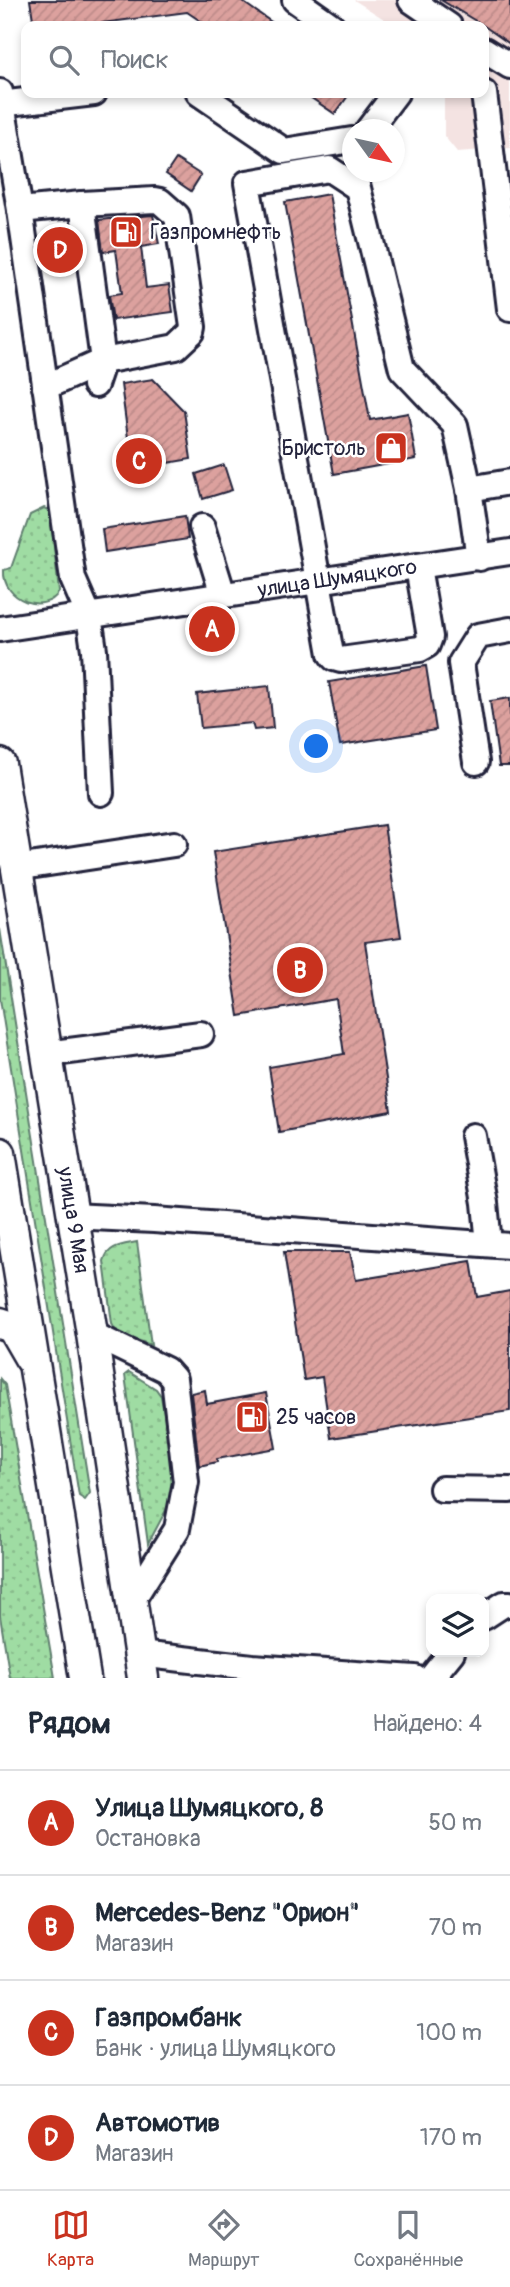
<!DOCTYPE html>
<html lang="ru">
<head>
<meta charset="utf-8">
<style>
  :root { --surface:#fff; --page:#f6f6f7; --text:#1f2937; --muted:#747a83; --line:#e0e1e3; --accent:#c8321e }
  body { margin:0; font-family:Pangolin,sans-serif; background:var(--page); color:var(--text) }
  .controls { position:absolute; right:21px; bottom:21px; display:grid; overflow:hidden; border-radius:14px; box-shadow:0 4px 10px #0003 }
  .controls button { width:63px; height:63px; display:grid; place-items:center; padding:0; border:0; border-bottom:2px solid var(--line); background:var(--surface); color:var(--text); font:35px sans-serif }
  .compass { position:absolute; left:342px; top:119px; width:63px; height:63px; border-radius:50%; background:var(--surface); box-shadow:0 4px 10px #0003; rotate:123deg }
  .you { position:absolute; left:317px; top:747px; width:24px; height:24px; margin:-18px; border:5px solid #fff; border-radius:50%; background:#1a73e8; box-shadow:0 0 0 10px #1a73e833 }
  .badge { display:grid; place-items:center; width:46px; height:46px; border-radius:50%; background:var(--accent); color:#fff; font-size:23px; font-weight:700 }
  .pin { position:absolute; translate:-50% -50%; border:4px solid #fff; box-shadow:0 2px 7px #0006 }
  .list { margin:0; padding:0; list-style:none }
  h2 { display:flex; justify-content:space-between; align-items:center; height:91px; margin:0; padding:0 28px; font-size:30px }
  h2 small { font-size:23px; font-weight:400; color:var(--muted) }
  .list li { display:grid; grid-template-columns:46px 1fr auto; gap:21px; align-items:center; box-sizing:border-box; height:105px; padding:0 28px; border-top:2px solid var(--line) }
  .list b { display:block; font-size:26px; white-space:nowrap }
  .list p { margin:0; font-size:23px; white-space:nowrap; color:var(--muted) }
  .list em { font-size:23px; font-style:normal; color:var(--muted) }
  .icon { flex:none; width:38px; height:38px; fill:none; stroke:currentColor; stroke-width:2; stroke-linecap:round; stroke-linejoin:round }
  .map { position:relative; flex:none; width:510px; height:1678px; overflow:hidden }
  .search { position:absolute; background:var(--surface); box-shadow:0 4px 10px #0003; left:21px; right:21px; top:21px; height:77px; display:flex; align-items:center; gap:18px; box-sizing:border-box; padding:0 24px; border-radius:14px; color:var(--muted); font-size:26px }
  .sheet { height:511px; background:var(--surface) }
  nav { display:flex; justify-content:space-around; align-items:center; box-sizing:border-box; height:98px; border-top:2px solid var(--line); background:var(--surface); font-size:19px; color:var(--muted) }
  nav a { display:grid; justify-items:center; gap:4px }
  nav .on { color:var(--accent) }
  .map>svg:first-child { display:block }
  .built { fill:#f4e3e2 }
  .grass { fill:url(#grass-dots); stroke:#607f6f; stroke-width:2 }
  .building { fill:url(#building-hatch); stroke:#22223b; stroke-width:2 }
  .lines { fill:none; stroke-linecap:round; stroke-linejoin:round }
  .minor-casing { stroke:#22223b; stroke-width:30 }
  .major-casing { stroke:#22223b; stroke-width:35 }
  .minor { stroke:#fff; stroke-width:24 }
  .major { stroke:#fff; stroke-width:30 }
  .labels { text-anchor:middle; stroke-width:5; stroke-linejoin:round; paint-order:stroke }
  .poi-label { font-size:21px; fill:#22223b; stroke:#fff; text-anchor:start }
  .street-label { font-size:21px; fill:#22223b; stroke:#fff }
</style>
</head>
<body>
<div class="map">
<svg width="510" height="1678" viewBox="0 0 510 1678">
  <defs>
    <pattern id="grass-dots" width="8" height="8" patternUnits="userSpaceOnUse" patternTransform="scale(1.75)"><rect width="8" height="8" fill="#9fdca3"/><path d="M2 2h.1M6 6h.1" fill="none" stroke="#89bc8d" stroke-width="1.8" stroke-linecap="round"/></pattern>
    <pattern id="building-hatch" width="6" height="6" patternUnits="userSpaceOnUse" patternTransform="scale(1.75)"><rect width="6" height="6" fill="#dca19e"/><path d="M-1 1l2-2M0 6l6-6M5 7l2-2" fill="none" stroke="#bc8a89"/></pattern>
  </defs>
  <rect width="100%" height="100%" fill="#fff"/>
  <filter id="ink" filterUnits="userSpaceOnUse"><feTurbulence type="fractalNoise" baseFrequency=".0143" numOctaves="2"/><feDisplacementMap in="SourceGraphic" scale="14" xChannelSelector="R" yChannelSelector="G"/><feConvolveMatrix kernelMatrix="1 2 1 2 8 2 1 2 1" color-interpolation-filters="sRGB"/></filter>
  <g filter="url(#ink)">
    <path class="built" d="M354 0H510V148L457 152 444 136V93H484V26H395Z"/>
    <g class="grass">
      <path d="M44 508 50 511 59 592C45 615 2 601 4 570L11 568 30 515Z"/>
      <path d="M0 929 90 1493 85 1500 79 1496 0 999Z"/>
      <path d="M137 1242 151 1345 117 1333 112 1324 104 1261C108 1245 123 1245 137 1242Z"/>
      <path d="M129 1372 156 1389 161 1396 174 1471 173 1497 148 1544 125 1375Z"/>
      <path d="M0 1379 5 1385 55 1678H10L0 1616Z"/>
    </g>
    <g class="building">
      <path d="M30 0H240L277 26H208L187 12 79 26H34Z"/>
      <path d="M441 0H510V44L484 26Z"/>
      <path d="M304 93H350L335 114Z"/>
      <path d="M176 159 201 175 191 191 166 174Z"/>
      <path d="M329 194 370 420 408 413 416 459 334 474 285 202Z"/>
      <path d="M153 215 159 244 141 247 146 288 169 285 173 312 113 320 109 295 122 293 116 250 103 252 99 220Z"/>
      <path d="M153 379 184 411 191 459 132 469 121 384Z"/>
      <path d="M224 465 232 490 203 499 196 474Z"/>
      <path d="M185 516 188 539 105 552 102 529Z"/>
      <path d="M426 666 436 730 340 745 329 682Z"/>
      <path d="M269 686 273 728 254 730 252 723 201 728 197 694Z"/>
      <path d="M510 698V766H499L490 701Z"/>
      <path d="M384 825 401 937 365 942 391 1111 279 1132 269 1067 344 1054 336 999 239 1016 213 852Z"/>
      <path d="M284 1252H350L356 1280 471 1261 477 1297 510 1291V1411L331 1438 322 1377 304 1380Z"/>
      <path d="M205 1390 207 1404 266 1393 276 1448 217 1459V1462L199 1466 191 1393Z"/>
    </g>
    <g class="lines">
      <defs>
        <g id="minor">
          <path d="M295 0 332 26"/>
          <path d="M411 0 449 26"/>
          <path d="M484 50 510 66"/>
          <path d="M0 92 20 210 73 579 89 616 94 650 101 793"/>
          <path d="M199 93 284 151 352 140"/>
          <path d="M484 93 510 309"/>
          <path d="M0 104 94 93"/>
          <path d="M368 130 396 93"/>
          <path d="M82 204 155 200 160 201 177 216 193 327 192 332 176 347 103 361 95 385"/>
          <path d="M20 210 82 204 103 361 45 387"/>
          <path d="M469 489 510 482"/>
          <path d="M202 527 223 595"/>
          <path d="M418 567 430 637 427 645 420 649 341 660 334 658 331 654 247 183 329 169 358 188 402 369 455 425 469 489 479 558"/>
          <path id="s1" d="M0 629 510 552"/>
          <path d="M476 762 461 663 478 636 510 630"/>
          <path d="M16 868 174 844"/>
          <path d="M46 1054 201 1034"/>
          <path d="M473 1136 485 1203 489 1244"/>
          <path d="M71 1216 154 1220 510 1246"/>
          <path d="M92 1334 166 1370 174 1379 186 1482 177 1529 130 1604"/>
          <path d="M442 1489 510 1490"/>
          <path d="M484 1617 504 1604H510"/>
          <path d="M139 1654 252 1667 415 1678"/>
          <path d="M431 1678 452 1652"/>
        </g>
        <g id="major">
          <path id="s2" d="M0 764 92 1334 143 1678"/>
          <path d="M0 1153 85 1678"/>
          <path d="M0 1323 12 1327 30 1358"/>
        </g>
      </defs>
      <use href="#minor" class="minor-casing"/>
      <use href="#major" class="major-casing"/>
      <use href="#minor" class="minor"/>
      <use href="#major" class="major"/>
    </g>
  </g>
  <defs>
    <symbol id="fuel-square" viewBox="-11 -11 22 22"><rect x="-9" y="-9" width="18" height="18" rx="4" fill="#c8321e" stroke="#fff"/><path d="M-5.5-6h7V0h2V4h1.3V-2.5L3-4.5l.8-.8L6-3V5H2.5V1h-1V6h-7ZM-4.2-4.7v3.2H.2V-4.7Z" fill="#fff"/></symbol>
    <symbol id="shop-square" viewBox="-11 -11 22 22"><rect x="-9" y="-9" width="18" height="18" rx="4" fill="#c8321e" stroke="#fff"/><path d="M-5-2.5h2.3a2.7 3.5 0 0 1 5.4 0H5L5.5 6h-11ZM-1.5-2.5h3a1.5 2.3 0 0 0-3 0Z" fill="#fff"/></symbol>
  </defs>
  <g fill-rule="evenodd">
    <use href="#fuel-square" x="107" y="213" width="38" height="38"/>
    <use href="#shop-square" x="372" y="429" width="38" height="38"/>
    <use href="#fuel-square" x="233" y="1398" width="38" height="38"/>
  </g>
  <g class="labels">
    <g class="poi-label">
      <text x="150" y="239">Газпромнефть</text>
      <text x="366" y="455" text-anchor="end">Бристоль</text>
      <text x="276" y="1424">25 часов</text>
    </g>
    <g class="street-label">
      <text dy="7" stroke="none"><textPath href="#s1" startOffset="341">улица Шумяцкого</textPath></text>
      <text dy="7" stroke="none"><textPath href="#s2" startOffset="462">улица 9 Мая</textPath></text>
    </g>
  </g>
</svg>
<div class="controls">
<button><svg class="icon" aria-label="layers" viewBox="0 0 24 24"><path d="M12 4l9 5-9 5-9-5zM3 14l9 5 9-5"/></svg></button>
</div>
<svg class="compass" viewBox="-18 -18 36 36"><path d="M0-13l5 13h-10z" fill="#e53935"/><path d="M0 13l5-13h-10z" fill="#747a83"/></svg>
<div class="you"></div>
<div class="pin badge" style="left:212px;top:629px">A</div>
<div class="pin badge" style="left:300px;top:970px">B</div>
<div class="pin badge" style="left:139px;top:461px">C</div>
<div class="pin badge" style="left:60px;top:250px">D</div>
<div class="search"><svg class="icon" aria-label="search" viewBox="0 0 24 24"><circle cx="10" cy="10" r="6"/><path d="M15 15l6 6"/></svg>Поиск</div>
</div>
<section class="sheet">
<h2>Рядом<small>Найдено: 4</small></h2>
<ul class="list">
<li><span class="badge">A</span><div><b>Улица Шумяцкого, 8</b><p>Остановка</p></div><em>50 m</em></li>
<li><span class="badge">B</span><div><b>Mercedes-Benz &quot;Орион&quot;</b><p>Магазин</p></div><em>70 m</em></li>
<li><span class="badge">C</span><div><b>Газпромбанк</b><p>Банк · улица Шумяцкого</p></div><em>100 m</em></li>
<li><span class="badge">D</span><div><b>Автомотив</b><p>Магазин</p></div><em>170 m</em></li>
</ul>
</section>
<nav>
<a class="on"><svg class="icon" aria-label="map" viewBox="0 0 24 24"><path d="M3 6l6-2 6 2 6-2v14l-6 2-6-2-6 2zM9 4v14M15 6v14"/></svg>Карта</a>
<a><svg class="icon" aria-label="directions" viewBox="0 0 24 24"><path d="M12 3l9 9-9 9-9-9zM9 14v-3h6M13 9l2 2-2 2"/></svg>Маршрут</a>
<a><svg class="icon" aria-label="saved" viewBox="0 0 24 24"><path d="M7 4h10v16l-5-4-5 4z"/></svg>Сохранённые</a>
</nav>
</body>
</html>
